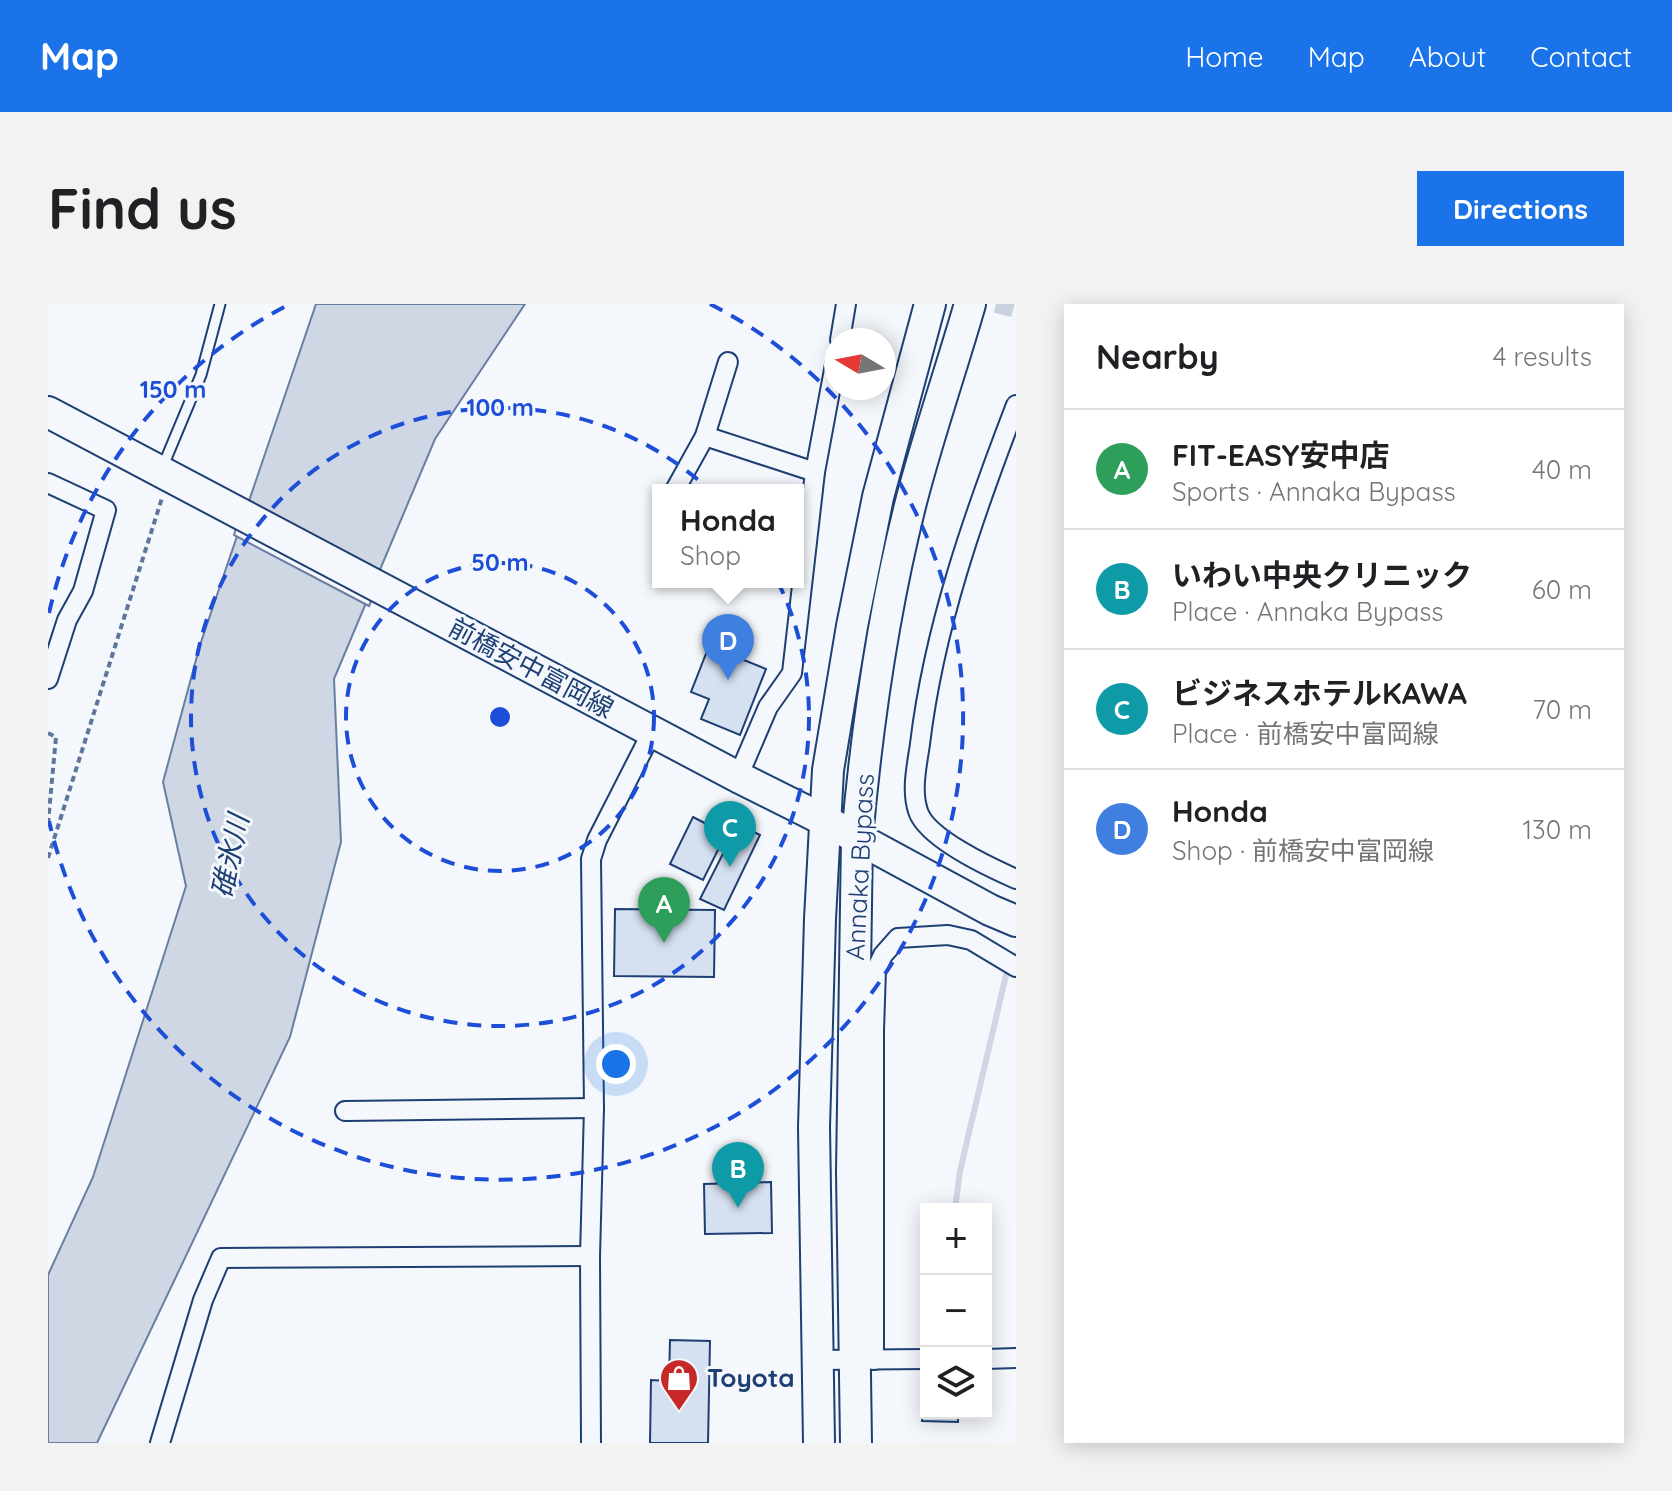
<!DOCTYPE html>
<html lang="en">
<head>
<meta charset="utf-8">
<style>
  :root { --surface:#fff; --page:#f2f2f2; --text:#202124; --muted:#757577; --line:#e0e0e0; --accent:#1a73e8 }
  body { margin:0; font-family:Quicksand,"Noto Sans JP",sans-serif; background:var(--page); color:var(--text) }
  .controls { position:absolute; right:24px; bottom:24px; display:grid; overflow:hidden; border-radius:0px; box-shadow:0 4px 20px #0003 }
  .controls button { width:72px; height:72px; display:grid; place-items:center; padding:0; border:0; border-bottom:2px solid var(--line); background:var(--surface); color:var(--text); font:40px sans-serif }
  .compass { position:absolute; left:776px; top:24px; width:72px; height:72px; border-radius:50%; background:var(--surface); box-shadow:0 4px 20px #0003; rotate:280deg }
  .you { position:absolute; left:568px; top:760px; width:28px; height:28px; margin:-20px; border:6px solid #fff; border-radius:50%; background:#1a73e8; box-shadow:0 0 0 12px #1a73e833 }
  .badge { display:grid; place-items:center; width:52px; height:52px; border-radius:50%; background:var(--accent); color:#fff; font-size:26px; font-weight:700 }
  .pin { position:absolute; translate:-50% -66px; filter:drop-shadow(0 2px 4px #0008) }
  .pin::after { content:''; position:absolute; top:42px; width:28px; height:24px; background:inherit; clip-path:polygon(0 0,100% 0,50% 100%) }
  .popup { position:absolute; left:604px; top:180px; width:152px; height:104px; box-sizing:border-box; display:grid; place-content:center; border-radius:0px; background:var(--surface); filter:drop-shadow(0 2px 6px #0005); font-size:26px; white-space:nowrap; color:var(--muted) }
  .popup b { font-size:30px; color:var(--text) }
  .popup::after { content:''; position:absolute; left:50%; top:100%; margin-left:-16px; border:16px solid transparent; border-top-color:var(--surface) }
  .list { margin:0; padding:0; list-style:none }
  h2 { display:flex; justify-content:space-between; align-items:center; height:104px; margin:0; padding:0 32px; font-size:34px }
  h2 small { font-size:26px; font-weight:400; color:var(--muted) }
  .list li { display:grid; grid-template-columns:52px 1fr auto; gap:24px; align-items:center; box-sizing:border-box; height:120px; padding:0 32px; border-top:2px solid var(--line) }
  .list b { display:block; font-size:30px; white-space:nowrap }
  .list p { margin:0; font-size:26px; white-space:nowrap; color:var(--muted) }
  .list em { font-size:26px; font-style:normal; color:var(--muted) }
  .icon { flex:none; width:44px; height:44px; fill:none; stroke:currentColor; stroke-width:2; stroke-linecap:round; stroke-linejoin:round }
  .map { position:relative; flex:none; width:968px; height:1139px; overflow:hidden; border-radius:0px }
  header { display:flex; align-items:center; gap:48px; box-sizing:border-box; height:112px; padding:0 40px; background:var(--accent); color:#fff }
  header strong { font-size:38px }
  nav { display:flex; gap:44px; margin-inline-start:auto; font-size:28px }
  .intro { display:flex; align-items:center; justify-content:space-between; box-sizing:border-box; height:192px; padding:0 48px }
  h1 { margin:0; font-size:56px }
  .button { padding:20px 36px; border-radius:0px; background:var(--accent); color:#fff; font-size:28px; font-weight:700 }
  main { display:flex; gap:48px; padding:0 48px }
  aside { flex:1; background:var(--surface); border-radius:0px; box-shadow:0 4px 20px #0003 }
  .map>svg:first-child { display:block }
  .water { fill:#cfd7e4; stroke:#687fa3; stroke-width:2 }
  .pier { fill:#f4f7fb; stroke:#687fa3; stroke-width:2 }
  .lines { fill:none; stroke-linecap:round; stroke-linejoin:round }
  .stream { stroke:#cfd7e4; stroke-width:6 }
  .building { fill:#d5e0f0; stroke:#1d3f73; stroke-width:2 }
  .minor-tunnel { stroke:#c9d2e0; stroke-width:18; stroke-dasharray:18 9; stroke-linecap:butt }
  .service-casing { stroke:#1d3f73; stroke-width:13 }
  .minor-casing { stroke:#1d3f73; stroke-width:22 }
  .primary-casing { stroke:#1d3f73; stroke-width:34 }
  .trunk-casing { stroke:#1d3f73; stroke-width:34 }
  .path { stroke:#5e769c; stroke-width:4; stroke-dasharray:6 4; stroke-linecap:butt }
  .service { stroke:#f4f7fb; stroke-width:9 }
  .minor { stroke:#f4f7fb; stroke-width:18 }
  .primary { stroke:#f4f7fb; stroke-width:30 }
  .trunk { stroke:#f4f7fb; stroke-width:30 }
  .ring { fill:none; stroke:#1d4ed8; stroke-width:4; stroke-dasharray:14 10 }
  .labels { text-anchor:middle; stroke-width:6; stroke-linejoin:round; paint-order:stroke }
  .street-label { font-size:26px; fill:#1d3f73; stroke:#f4f7fb }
  .poi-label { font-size:26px; font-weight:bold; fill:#1d3f73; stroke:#f4f7fb; text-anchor:start }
  .water-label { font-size:28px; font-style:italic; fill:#1d3f73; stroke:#f4f7fb }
  .centre { fill:#1d4ed8; stroke:#f4f7fb; stroke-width:4 }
  .ring-label { font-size:24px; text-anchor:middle; font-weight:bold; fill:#1d4ed8; stroke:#f4f7fb; stroke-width:6; stroke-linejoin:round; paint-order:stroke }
</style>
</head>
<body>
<header>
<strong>Map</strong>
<nav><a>Home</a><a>Map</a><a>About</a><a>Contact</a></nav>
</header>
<div class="intro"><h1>Find us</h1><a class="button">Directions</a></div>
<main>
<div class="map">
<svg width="968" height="1139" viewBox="0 0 968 1139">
  <rect width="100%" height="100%" fill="#f4f7fb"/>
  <path class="water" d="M268 0H477L387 135 286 375 293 538 242 733 49 1139H0V971L45 873 138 582 115 478 152 341Z"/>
  <path class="pier" d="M196 199 334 271 321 302 186 231Z"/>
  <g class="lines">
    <g class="stream">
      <path d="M965 651 968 652"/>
      <path d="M907 905 912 867 959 667"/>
    </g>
  </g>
  <g class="building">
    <path d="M661 342 718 365 692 431 653 415 661 395 643 388Z"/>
    <path d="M645 513 678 530 655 576 622 560Z"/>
    <path d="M690 520 712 531 676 606 652 595Z"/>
    <path d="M567 605 667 606 666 673 566 672Z"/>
    <path d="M723 878 724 929 657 930 656 880Z"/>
    <path d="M622 1036 662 1037 660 1139H602L603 1076 621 1077Z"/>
    <path d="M874 1072 878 1073V1109H910V1118L874 1117Z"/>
  </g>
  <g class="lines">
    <path class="minor-tunnel" d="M948 0 968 5"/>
    <defs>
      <path id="service" d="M115 162 153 71 172 0"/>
      <g id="minor">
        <path d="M792 36 798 0"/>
        <path d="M968 101C926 210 886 323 872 440 869 461 863 486 870 507 878 534 943 564 968 575"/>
        <path d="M657 132 767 168"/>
        <path d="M0 179 58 206 35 287 19 316 0 375"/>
        <path d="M627 186 657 132 680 58"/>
        <path d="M690 473 720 403 744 369 767 168 788 55"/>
        <path d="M297 807 546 804"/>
        <path d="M938 1055 968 1054"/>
        <path d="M770 1056 878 1055"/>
        <path d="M826 1056V726L828 666 835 651 850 634 900 631 923 636 968 663"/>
        <path d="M112 1139 155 996 173 954 542 952"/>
        <path d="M543 1139 542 952 546 804 543 555 549 536 604 428"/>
      </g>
      <path id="primary" d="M0 108 690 473 776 516 942 606 968 617"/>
      <g id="trunk">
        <path d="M771 1139 766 823 772 615 780 466 804 322 830 193 882 0"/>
        <path d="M808 1139 804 868 809 534C819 422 835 308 863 198 880 132 903 66 922 0"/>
      </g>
    </defs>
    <use href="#service" class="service-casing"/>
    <use href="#minor" class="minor-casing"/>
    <use href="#primary" class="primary-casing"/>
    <use href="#trunk" class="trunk-casing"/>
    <g class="path">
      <path d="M0 429 8 433 0 519"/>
      <path d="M0 554 114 194"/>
    </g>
    <use href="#service" class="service"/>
    <use href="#minor" class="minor"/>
    <use href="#primary" class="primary"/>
    <use href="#trunk" class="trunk"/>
  </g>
  <g class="ring">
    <circle cx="452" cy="413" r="154"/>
    <circle cx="452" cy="413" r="309"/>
    <path d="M1 309A463 463 0 0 1 242 0M662 0A463 463 0 1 1 1 517"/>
  </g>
  <defs>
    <symbol id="shop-pin" viewBox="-11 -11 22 30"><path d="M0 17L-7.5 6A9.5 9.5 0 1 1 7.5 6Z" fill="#c62828" stroke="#f4f7fb"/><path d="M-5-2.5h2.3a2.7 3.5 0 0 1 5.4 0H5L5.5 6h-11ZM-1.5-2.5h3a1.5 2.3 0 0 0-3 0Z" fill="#fff"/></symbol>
  </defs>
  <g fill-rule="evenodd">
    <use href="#shop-pin" x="609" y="1052" width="44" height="60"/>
  </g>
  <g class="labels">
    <g class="street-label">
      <text transform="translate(483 364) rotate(28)" y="9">前橋安中富岡線</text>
      <text transform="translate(812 563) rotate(-87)" y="9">Annaka Bypass</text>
    </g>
    <g class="poi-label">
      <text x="659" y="1083">Toyota</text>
    </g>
    <g class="water-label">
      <text transform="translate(182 552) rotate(-78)" y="10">碓氷川</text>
    </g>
  </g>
  <circle cx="452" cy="413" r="12" class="centre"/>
  <g class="ring-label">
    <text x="125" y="94">150 m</text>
    <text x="452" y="112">100 m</text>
    <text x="452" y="267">50 m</text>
  </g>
</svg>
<div class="controls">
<button>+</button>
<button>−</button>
<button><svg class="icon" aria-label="layers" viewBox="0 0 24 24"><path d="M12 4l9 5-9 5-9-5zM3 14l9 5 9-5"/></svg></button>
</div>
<svg class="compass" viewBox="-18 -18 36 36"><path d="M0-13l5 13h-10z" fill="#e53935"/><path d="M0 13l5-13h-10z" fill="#757577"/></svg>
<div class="you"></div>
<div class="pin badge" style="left:616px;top:639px;background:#2e9e5b">A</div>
<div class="pin badge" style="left:690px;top:904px;background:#0f9aa8">B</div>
<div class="pin badge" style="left:682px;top:563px;background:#0f9aa8">C</div>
<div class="pin badge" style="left:680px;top:376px;background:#3f7fe0">D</div>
<div class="popup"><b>Honda</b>Shop</div>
</div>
<aside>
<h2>Nearby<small>4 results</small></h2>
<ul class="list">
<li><span class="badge" style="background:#2e9e5b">A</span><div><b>FIT-EASY安中店</b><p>Sports · Annaka Bypass</p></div><em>40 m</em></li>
<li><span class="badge" style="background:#0f9aa8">B</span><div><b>いわい中央クリニック</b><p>Place · Annaka Bypass</p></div><em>60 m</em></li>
<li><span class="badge" style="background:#0f9aa8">C</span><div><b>ビジネスホテルKAWA</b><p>Place · 前橋安中富岡線</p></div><em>70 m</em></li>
<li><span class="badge" style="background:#3f7fe0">D</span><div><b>Honda</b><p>Shop · 前橋安中富岡線</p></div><em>130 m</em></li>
</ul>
</aside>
</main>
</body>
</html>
